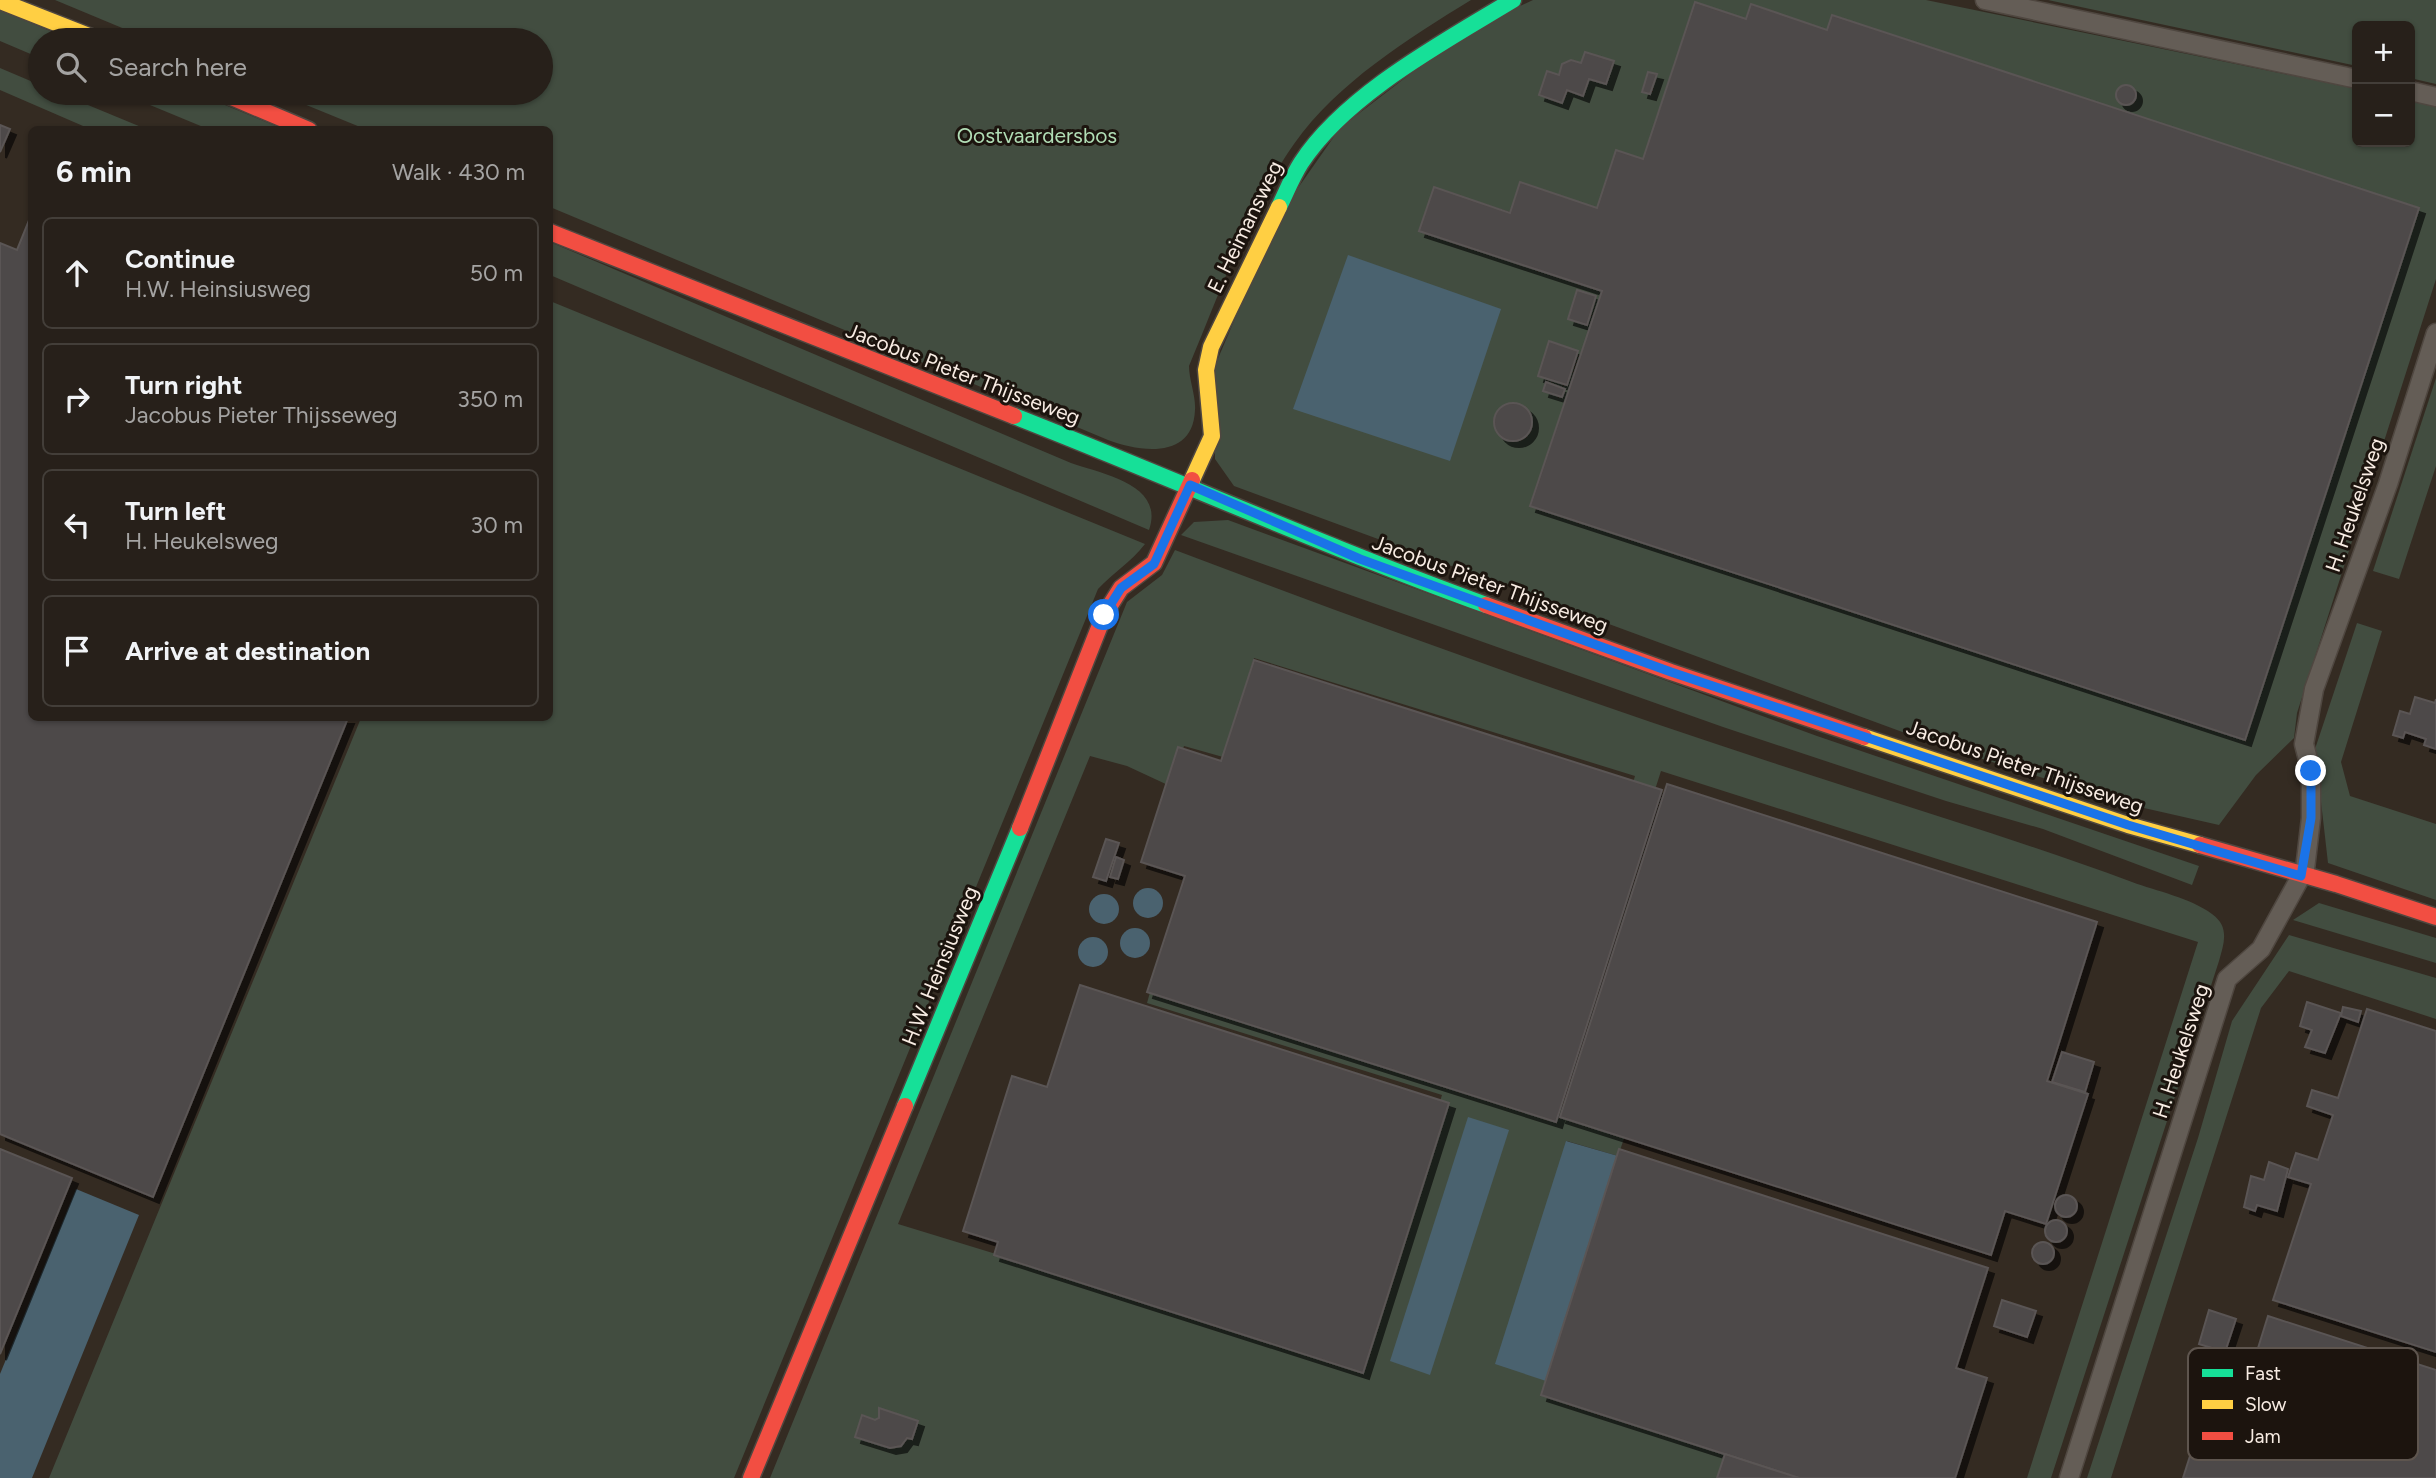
<!DOCTYPE html>
<html lang="en">
<head>
<meta charset="utf-8">
<style>
  :root { --surface:#27201a; --page:#2f2823; --text:#f1f3f6; --muted:#a4a3a2; --line:#433e39 }
  body { margin:0; font-family:Figtree,sans-serif; background:var(--page); color:var(--text) }
  .controls { position:absolute; right:21px; top:21px; display:grid; overflow:hidden; border-radius:10px; box-shadow:0 2px 5px #0004 }
  .controls button { width:63px; height:63px; display:grid; place-items:center; padding:0; border:0; border-bottom:2px solid var(--line); background:var(--surface); color:var(--text); font:35px sans-serif }
  .stop { position:absolute; width:21px; height:21px; margin:-16px; border:5px solid #1a73e8; border-radius:50%; background:#fff }
  .stop.end { background:#1a73e8; border-color:#fff; box-shadow:0 2px 7px #0008 }
  .list { margin:0; padding:0; list-style:none }
  h2 { display:flex; justify-content:space-between; align-items:center; height:91px; margin:0; padding:0 28px; font-size:30px }
  h2 small { font-size:23px; font-weight:400; color:var(--muted) }
  .list li { display:grid; grid-template-columns:46px 1fr auto; gap:21px; align-items:center; box-sizing:border-box; height:112px; margin:0 14px 14px; padding:0 14px; border:2px solid var(--line); border-radius:10px }
  .list b { display:block; font-size:26px; white-space:nowrap }
  .list p { margin:0; font-size:23px; white-space:nowrap; color:var(--muted) }
  .list em { font-size:23px; font-style:normal; color:var(--muted) }
  .icon { flex:none; width:38px; height:38px; fill:none; stroke:currentColor; stroke-width:2; stroke-linecap:round; stroke-linejoin:round }
  .map { position:relative; flex:none; width:2436px; height:1478px; overflow:hidden }
  .search { position:absolute; background:var(--surface); box-shadow:0 2px 5px #0004; left:28px; top:28px; width:525px; height:77px; display:flex; align-items:center; gap:18px; box-sizing:border-box; padding:0 24px; border-radius:38px; color:var(--muted); font-size:26px }
  .panel { position:absolute; background:var(--surface); box-shadow:0 2px 5px #0004; left:28px; top:126px; width:525px; height:595px; border-radius:10px }
  .map>svg:first-child { display:block }
  .green { fill:#424d40; fill-rule:evenodd }
  .water { fill:#4a626f }
  .building { fill:#4e4848; stroke:#5a5554; stroke-width:2; filter:url(#shadow) }
  .lines { fill:none; stroke-linecap:round; stroke-linejoin:round }
  .street-casing { stroke:#4f4740; stroke-width:21 }
  .fast-casing { stroke:#4f4740; stroke-width:19 }
  .slow-casing { stroke:#4f4740; stroke-width:19 }
  .jam-casing { stroke:#4f4740; stroke-width:19 }
  .street { stroke:#645d56; stroke-width:18 }
  .fast { stroke:#16e098; stroke-width:16 }
  .slow { stroke:#ffcf43; stroke-width:16 }
  .jam { stroke:#f24e42; stroke-width:16 }
  .route { stroke:#1a73e8; stroke-width:9 }
  .labels { text-anchor:middle; stroke-width:6; stroke-linejoin:round; paint-order:stroke }
  .park-label { font-size:21px; fill:#b1ddb5; stroke:#1c140e }
  .street-label { font-size:21px; fill:#f8ece3; stroke:#1c140e }
  .key { fill:#1c140e; stroke:#5e554e; stroke-width:2 }
  .key-label { font-size:19px; fill:#f8ece3 }
</style>
</head>
<body>
<div class="map">
<svg width="2436" height="1478" viewBox="0 0 2436 1478">
  <defs>
    <filter id="shadow"><feDropShadow dx="6" dy="6" stdDeviation="0" flood-color="#0009"/></filter>
  </defs>
  <rect width="100%" height="100%" fill="#342b22"/>
  <g class="green">
    <path d="M55 0H1471C1409 38 1337 83 1294 144 1251 204 1218 297 1189 366 1189 380 1196 396 1195 410 1193 460 1140 452 1108 440L550 207V130L365 129 277 93H541V40H151Z"/>
    <path d="M1533 0H1926L2357 89V142H2410V99L2436 104V279L2297 713 2294 738 2256 775 2219 825 2122 803 1935 744 1234 486 1215 459 1214 368 1279 215 1340 128 1466 31ZM1695 2 1746 19 1751 4 1827 30 1832 15 2419 208 2245 739 1530 506 1602 291 1434 188 1510 212 1521 183 1597 208 1616 151 1643 159Z"/>
    <path d="M2048 0H2436V84L2410 78V26H2357V66Z"/>
    <path d="M0 10 72 40H40V58L0 41Z"/>
    <path d="M0 68 40 85V93H59L146 129H90L0 90Z"/>
    <path d="M121 93H196L283 129H208Z"/>
    <path d="M550 242 1071 463C1102 474 1165 484 1149 530L550 275Z"/>
    <path d="M550 301 1145 544C1131 562 1113 573 1098 589L734 1478H49L361 718H550Z"/>
    <path d="M2436 378V466L2399 579 2373 571Z"/>
    <path d="M1228 520 1817 736 2199 866 2192 885 2043 829 1946 801 1723 727 1181 535 1194 522Z"/>
    <path d="M1175 550C1402 636 1631 718 1863 792 1953 821 2043 849 2132 882 2156 891 2191 898 2212 914 2230 927 2224 943 2219 961L2051 1478H2027L2198 942 1661 771 1554 1104 1628 1127 1618 1156 1567 1141 1736 1440 1724 1478H770L1127 602 1162 575ZM1254 658 1635 776 1534 1103 1152 985 1147 1003 1442 1095 1358 1365 898 1224 1090 756 1127 766 1170 786 1184 746 1223 757Z"/>
    <path d="M2357 623 2382 631 2341 762 2350 796 2436 824V900L2328 863 2315 749Z"/>
    <path d="M2319 903 2436 938V963L2293 920Z"/>
    <path d="M2289 935 2436 978V1019L2289 971 2261 1008 2111 1478H2087L2198 1138 2232 1021Z"/>
  </g>
  <g class="water">
    <path d="M1348 255 1501 309 1450 461 1293 409Z"/>
    <circle cx="1148" cy="903" r="15"/>
    <circle cx="1104" cy="909" r="15"/>
    <circle cx="1135" cy="943" r="15"/>
    <circle cx="1093" cy="952" r="15"/>
    <path d="M1468 1117 1509 1130 1430 1375 1390 1361Z"/>
    <path d="M1566 1141 1618 1156 1549 1382 1495 1364Z"/>
    <path d="M76 1189 139 1215 32 1478H0V1374Z"/>
  </g>
  <g class="building">
    <path d="M1695 2 1746 19 1751 4 1827 30 1832 15 2419 208 2245 740 1530 506 1602 291 1419 231 1434 187 1510 213 1520 182 1597 208 1616 150 1643 159Z"/>
    <path d="M1585 52 1614 61 1606 84 1589 79 1583 96 1567 90 1562 103 1539 95 1547 71 1559 75 1562 64 1571 60 1581 63Z"/>
    <path d="M1648 72 1657 74 1650 94 1642 92Z"/>
    <circle cx="2126" cy="95" r="10"/>
    <path d="M0 125 10 129 0 152Z"/>
    <path d="M32 213V718H348L153 1197 0 1134V243L17 250Z"/>
    <path d="M1577 290 1596 296 1587 325 1568 319Z"/>
    <path d="M1549 341 1578 351 1567 385 1538 376Z"/>
    <path d="M1546 382 1565 389 1562 397 1543 391Z"/>
    <circle cx="1513" cy="422" r="19"/>
    <path d="M1254 660 1662 790 1556 1122 1147 992 1185 876 1141 862 1178 747 1221 761Z"/>
    <path d="M2415 697 2435 703 2436 699V749L2424 745 2426 739 2405 732 2403 738 2393 735 2400 711 2410 714Z"/>
    <path d="M1667 784 2097 922 2047 1081 2088 1094 2046 1224 2005 1211 1991 1255 1560 1117Z"/>
    <path d="M1106 839 1119 843 1106 881 1093 877Z"/>
    <path d="M1116 857 1124 860 1118 879 1110 877Z"/>
    <path d="M1080 985 1449 1103 1363 1373 994 1255 998 1242 963 1231 1012 1076 1047 1087Z"/>
    <path d="M2307 1002 2341 1013 2325 1053 2305 1047 2312 1030 2300 1026Z"/>
    <path d="M2343 1007 2361 1011 2358 1022 2341 1016Z"/>
    <path d="M2367 1009 2436 1031V1352L2273 1300 2311 1184 2288 1177 2296 1153 2318 1160 2333 1115 2307 1106 2312 1090 2338 1098Z"/>
    <path d="M2062 1052 2094 1062 2085 1092 2052 1082Z"/>
    <path d="M0 1149 72 1178 0 1354Z"/>
    <path d="M1619 1149 1988 1268 1956 1368 1987 1378 1955 1478H1799L1541 1395Z"/>
    <path d="M2269 1162 2288 1169 2277 1211 2257 1205 2255 1211 2244 1207 2251 1176 2264 1180Z"/>
    <circle cx="2066" cy="1206" r="11"/>
    <circle cx="2056" cy="1231" r="11"/>
    <circle cx="2043" cy="1253" r="11"/>
    <path d="M2002 1300 2036 1311 2027 1337 1994 1326Z"/>
    <path d="M2209 1310 2236 1319 2225 1352 2199 1344Z"/>
    <path d="M2268 1316 2436 1370V1478H2183L2205 1409 2236 1419Z"/>
    <path d="M879 1408 918 1421 912 1439 907 1438 901 1446 890 1448 855 1437 862 1415 875 1420 879 1418Z"/>
    <path d="M1725 1454 1799 1478H1717Z"/>
  </g>
  <g class="lines">
    <defs>
      <g id="street">
        <path d="M1985 0 2357 79"/>
        <path d="M2410 91 2436 97"/>
        <path d="M2069 1478 2227 979 2261 949 2305 869 2311 818V771L2304 744 2314 689 2388 484 2436 333"/>
      </g>
      <g id="fast">
        <path d="M1279 207C1286 193 1292 177 1301 163 1346 94 1444 42 1513 0"/>
        <path d="M1014 416C1172 478 1326 547 1486 605"/>
        <path d="M905 1106 1020 828"/>
      </g>
      <g id="slow">
        <path d="M0 1 99 40"/>
        <path d="M1192 480 1212 436 1206 370 1211 347 1279 207"/>
        <path d="M1864 737 2128 825 2200 845"/>
      </g>
      <g id="jam">
        <path d="M222 93 309 130"/>
        <path d="M550 232 1014 416"/>
        <path d="M1486 605 1671 672 1864 737"/>
        <path d="M1020 828 1104 615 1121 588 1154 563 1192 480"/>
        <path d="M2200 845 2336 884 2436 917"/>
        <path d="M751 1478 905 1106"/>
      </g>
    </defs>
    <use href="#street" class="street-casing"/>
    <use href="#fast" class="fast-casing"/>
    <use href="#slow" class="slow-casing"/>
    <use href="#jam" class="jam-casing"/>
    <use href="#street" class="street"/>
    <use href="#fast" class="fast"/>
    <use href="#slow" class="slow"/>
    <use href="#jam" class="jam"/>
  </g>
  <g class="lines">
    <path class="route" d="M1104 615 1121 588 1154 564 1190 485 1360 559 1671 672 2128 825 2301 876 2311 818V771"/>
  </g>
  <g class="labels">
    <g class="park-label">
      <text x="1037" y="143">Oostvaardersbos</text>
    </g>
    <g class="street-label">
      <text transform="translate(1245 227) rotate(-64)" y="7">E. Heimansweg</text>
      <text transform="translate(963 374) rotate(21)" y="7">Jacobus Pieter Thijsseweg</text>
      <text transform="translate(2355 505) rotate(-71)" y="7">H. Heukelsweg</text>
      <text transform="translate(1490 584) rotate(20)" y="7">Jacobus Pieter Thijsseweg</text>
      <text transform="translate(2025 767) rotate(19)" y="7">Jacobus Pieter Thijsseweg</text>
      <text transform="translate(940 966) rotate(-68)" y="7">H.W. Heinsiusweg</text>
      <text transform="translate(2181 1051) rotate(-72)" y="7">H. Heukelsweg</text>
    </g>
  </g>
  <rect x="2188" y="1348" width="230" height="112" rx="10" class="key"/>
  <rect x="2202" y="1369" width="31" height="8" fill="#16e098"/>
  <rect x="2202" y="1400" width="31" height="9" fill="#ffcf43"/>
  <rect x="2202" y="1432" width="31" height="8" fill="#f24e42"/>
  <g class="key-label">
    <text x="2245" y="1380">Fast</text>
    <text x="2245" y="1411">Slow</text>
    <text x="2245" y="1443">Jam</text>
  </g>
</svg>
<div class="controls">
<button>+</button>
<button>−</button>
</div>
<div class="stop" style="left:1104px;top:615px"></div>
<div class="stop end" style="left:2311px;top:771px"></div>
<div class="search"><svg class="icon" aria-label="search" viewBox="0 0 24 24"><circle cx="10" cy="10" r="6"/><path d="M15 15l6 6"/></svg>Search here</div>
<section class="panel">
<h2>6 min<small>Walk · 430 m</small></h2>
<ul class="list">
<li><svg class="icon" aria-label="ahead" viewBox="0 0 24 24"><path d="M12 20V5M6 11l6-6 6 6"/></svg><div><b>Continue</b><p>H.W. Heinsiusweg</p></div><em>50 m</em></li>
<li><svg class="icon" aria-label="right" viewBox="0 0 24 24"><path d="M7 20v-9h11M14 6l5 5-5 5"/></svg><div><b>Turn right</b><p>Jacobus Pieter Thijsseweg</p></div><em>350 m</em></li>
<li><svg class="icon" aria-label="left" viewBox="0 0 24 24"><path d="M17 20v-9H6M10 6l-5 5 5 5"/></svg><div><b>Turn left</b><p>H. Heukelsweg</p></div><em>30 m</em></li>
<li><svg class="icon" aria-label="arrive" viewBox="0 0 24 24"><path d="M6 21V4h12l-3 4 3 4H6"/></svg><div><b>Arrive at destination</b></div></li>
</ul>
</section>
</div>
</body>
</html>
